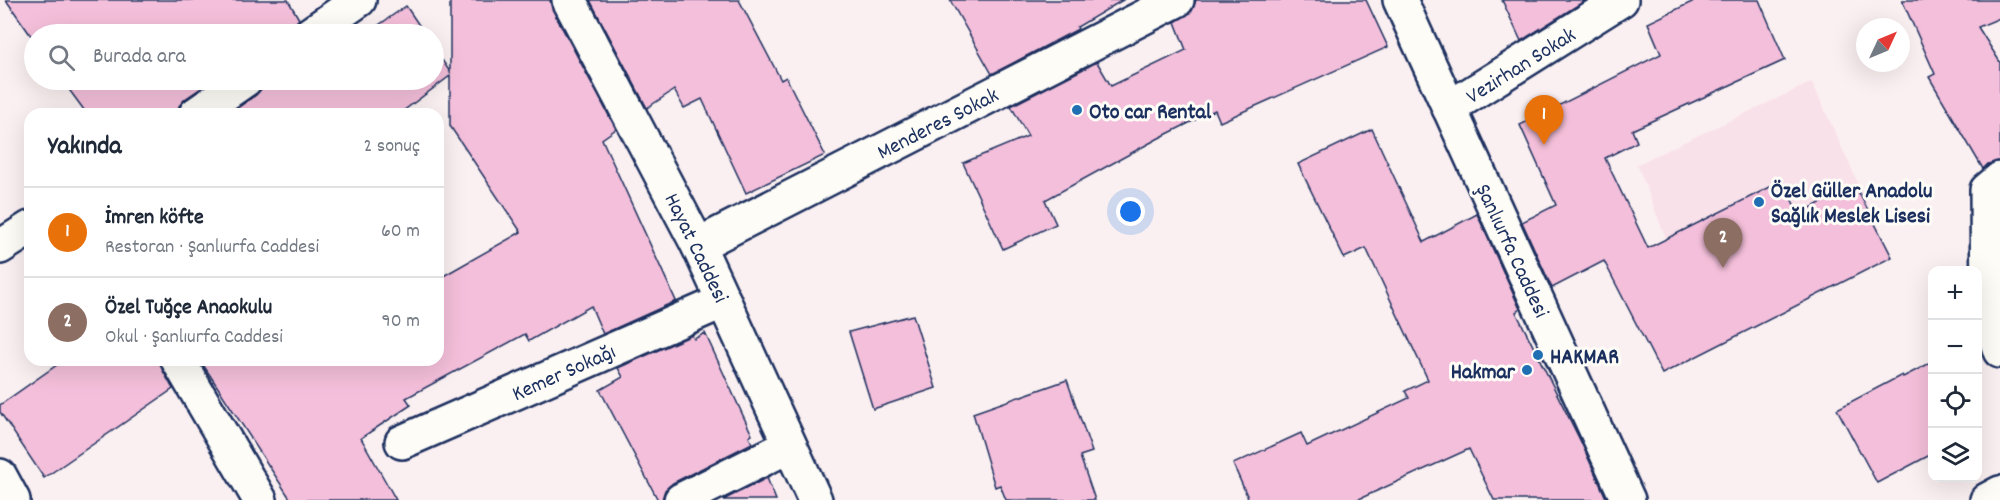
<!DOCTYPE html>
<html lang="tr">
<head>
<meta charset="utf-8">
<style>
  :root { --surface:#fff; --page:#f6f6f7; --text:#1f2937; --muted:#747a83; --line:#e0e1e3; --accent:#b45309 }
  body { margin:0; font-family:Dekko,sans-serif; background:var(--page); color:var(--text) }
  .controls { position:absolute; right:18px; bottom:18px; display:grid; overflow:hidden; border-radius:12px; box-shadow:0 6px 24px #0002 }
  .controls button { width:54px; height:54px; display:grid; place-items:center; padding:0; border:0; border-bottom:2px solid var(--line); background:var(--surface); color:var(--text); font:30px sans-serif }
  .compass { position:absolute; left:1856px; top:18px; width:54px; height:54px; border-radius:50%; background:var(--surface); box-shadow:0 6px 24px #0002; rotate:46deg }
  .you { position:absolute; left:1131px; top:212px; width:21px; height:21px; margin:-15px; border:4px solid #fff; border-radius:50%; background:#1a73e8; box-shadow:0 0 0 9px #1a73e833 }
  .badge { display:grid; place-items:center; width:39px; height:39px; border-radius:50%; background:var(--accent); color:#fff; font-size:20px; font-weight:700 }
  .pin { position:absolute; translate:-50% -50px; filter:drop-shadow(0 2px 3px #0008) }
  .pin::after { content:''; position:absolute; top:32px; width:21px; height:18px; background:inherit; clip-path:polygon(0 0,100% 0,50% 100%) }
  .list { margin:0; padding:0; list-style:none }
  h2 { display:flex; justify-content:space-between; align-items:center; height:78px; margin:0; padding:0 24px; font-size:26px }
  h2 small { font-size:20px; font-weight:400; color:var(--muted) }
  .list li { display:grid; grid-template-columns:39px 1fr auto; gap:18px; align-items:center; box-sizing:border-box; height:90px; padding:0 24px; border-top:2px solid var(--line) }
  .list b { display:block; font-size:22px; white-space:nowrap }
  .list p { margin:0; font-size:20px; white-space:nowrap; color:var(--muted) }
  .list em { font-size:20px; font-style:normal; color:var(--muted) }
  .icon { flex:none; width:33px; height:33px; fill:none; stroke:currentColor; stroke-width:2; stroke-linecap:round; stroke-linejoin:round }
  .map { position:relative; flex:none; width:2000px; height:500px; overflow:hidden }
  .search { position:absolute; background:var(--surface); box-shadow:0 6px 24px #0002; left:24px; top:24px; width:420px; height:66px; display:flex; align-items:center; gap:15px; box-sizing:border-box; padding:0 21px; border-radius:33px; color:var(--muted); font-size:22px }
  .panel { position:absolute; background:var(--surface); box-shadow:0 6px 24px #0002; left:24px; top:108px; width:420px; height:258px; border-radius:18px }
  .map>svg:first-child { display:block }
  .built { fill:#f9e1ea }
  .building { fill:#f4bfda; stroke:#1b2f5e; stroke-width:1.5 }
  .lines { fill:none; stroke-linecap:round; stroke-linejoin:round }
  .minor-casing { stroke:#1b2f5e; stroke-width:38 }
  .minor { stroke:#fdfcf7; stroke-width:33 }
  .poi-dot { fill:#1f6fb2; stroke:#fdfcf7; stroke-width:2 }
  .labels { text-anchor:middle; stroke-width:6; stroke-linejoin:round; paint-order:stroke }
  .street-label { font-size:22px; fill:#1b2f5e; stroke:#fdfcf7 }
  .poi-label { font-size:22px; font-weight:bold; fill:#1b2f5e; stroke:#fdfcf7; text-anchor:start }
</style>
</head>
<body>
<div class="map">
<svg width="2000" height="500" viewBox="0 0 2000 500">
  <rect width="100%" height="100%" fill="#fbf0f1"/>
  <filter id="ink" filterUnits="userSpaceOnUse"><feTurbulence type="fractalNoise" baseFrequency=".0167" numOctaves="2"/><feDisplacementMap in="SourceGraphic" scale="12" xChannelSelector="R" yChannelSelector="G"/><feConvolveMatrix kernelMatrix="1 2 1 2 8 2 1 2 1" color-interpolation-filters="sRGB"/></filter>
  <g filter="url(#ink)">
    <path class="built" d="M1812 82 1892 257 1662 374 1608 269 1666 239 1637 164Z"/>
    <g class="building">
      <path d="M6 0H288L299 19 293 26 291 34H34V40Z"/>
      <path d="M450 0H550L552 9 616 129 602 139 676 301 603 334 591 306 529 341 525 334 406 398 411 405 361 438 396 500H291L200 360H438V279L521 232 450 126V76L399 114H229L256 95 262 88 264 80H434V48L450 72Z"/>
      <path d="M590 0H739L781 80 786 77 825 155 746 193 702 99 684 108 674 90 647 108Z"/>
      <path d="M950 0H1123L1077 27 1078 29 992 74Z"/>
      <path d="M1196 0H1366L1388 47 1220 122 1215 110 1159 138 1045 200 1056 224 1003 249 963 163 1028 136 1011 106 1097 62 1111 86 1186 50 1175 22 1192 11Z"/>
      <path d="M1502 0H1586L1521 41Z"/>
      <path d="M1696 0H1759L1785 60 1632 130 1637 142 1605 158 1648 248 1782 181 1799 214 1855 185 1892 257 1662 374 1604 261 1552 288 1522 222 1556 205 1520 125 1661 54 1648 23Z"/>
      <path d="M1902 0H2000V18L1978 27 2000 62V161L1988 164 1983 169 1929 77 1935 74Z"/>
      <path d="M406 6 425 34H366Z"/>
      <path d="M62 80H213L185 99 179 106 178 114H87Z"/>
      <path d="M1372 129 1424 242 1477 214 1520 309 1516 312 1580 440 1607 500H1494L1469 449 1357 500H1249L1233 464 1301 433 1307 446 1409 398 1405 391 1428 380 1366 248 1344 258 1298 164Z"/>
      <path d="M913 315 936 388 873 409 849 332Z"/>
      <path d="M705 333 752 435 749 437 752 443 673 483 665 490 662 500H658L600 390 623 377 618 368 692 335 694 339Z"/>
      <path d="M64 360H159L162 369 173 389 44 478 0 412V405Z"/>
      <path d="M1932 362V454L1877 483 1837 409 1902 375 1903 377Z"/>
      <path d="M1067 380 1092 452 1080 456 1095 500H1006L1000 485 995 487 973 413Z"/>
      <path d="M767 478 776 500H723Z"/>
    </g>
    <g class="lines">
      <defs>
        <g id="minor">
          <path d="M569 0 698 245 815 500"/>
          <path d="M1400 0 1628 500"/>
          <path d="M310 34 359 0"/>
          <path d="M1449 108 1621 0"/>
          <path d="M196 114 245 80"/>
          <path d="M2000 179 1987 190 1988 313 2000 351"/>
          <path d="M698 245 1177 0"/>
          <path d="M0 247 30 228"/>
          <path d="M178 360 260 500"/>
          <path d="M402 442 724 301"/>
          <path d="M0 476 13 500"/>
          <path d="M681 500 789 446"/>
          <path d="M1987 500 2000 493"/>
        </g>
      </defs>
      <use href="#minor" class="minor-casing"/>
      <use href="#minor" class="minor"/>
    </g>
  </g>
  <g class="poi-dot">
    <circle cx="1077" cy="110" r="6"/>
    <circle cx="1759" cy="202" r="6"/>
    <circle cx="1538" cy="355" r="6"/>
    <circle cx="1527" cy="370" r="6"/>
  </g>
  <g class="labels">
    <g class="street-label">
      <text transform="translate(1520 64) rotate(-32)" y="8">Vezirhan Sokak</text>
      <text transform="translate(937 122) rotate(-27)" y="8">Menderes Sokak</text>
      <text transform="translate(698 247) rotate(64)" y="8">Hayat Caddesi</text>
      <text transform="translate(1514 250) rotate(65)" y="8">Şanlıurfa Caddesi</text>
      <text transform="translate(563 371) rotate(-24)" y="8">Kemer Sokağı</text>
    </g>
    <g class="poi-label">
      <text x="1089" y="118">Oto car Rental</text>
      <text x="1771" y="197">Özel Güller Anadolu<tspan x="1771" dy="25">Sağlık Meslek Lisesi</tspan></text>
      <text x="1550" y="363">HAKMAR</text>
      <text x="1515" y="378" text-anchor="end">Hakmar</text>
    </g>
  </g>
</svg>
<div class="controls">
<button>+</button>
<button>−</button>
<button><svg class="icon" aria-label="locate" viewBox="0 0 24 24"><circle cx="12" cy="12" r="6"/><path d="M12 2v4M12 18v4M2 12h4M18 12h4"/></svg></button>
<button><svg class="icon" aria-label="layers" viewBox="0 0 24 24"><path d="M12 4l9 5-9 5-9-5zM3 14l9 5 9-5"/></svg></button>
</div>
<svg class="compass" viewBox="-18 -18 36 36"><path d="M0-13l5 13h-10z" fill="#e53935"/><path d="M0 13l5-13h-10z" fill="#747a83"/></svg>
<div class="you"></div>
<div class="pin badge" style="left:1544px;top:145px;background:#e8710a">1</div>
<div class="pin badge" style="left:1723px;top:268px;background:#8d6e63">2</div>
<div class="search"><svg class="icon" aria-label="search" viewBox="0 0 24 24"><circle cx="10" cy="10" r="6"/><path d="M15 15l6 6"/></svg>Burada ara</div>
<section class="panel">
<h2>Yakında<small>2 sonuç</small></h2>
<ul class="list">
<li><span class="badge" style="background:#e8710a">1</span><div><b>İmren köfte</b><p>Restoran · Şanlıurfa Caddesi</p></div><em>60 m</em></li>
<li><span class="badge" style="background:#8d6e63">2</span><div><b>Özel Tuğçe Anaokulu</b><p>Okul · Şanlıurfa Caddesi</p></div><em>90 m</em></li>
</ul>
</section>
</div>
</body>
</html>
